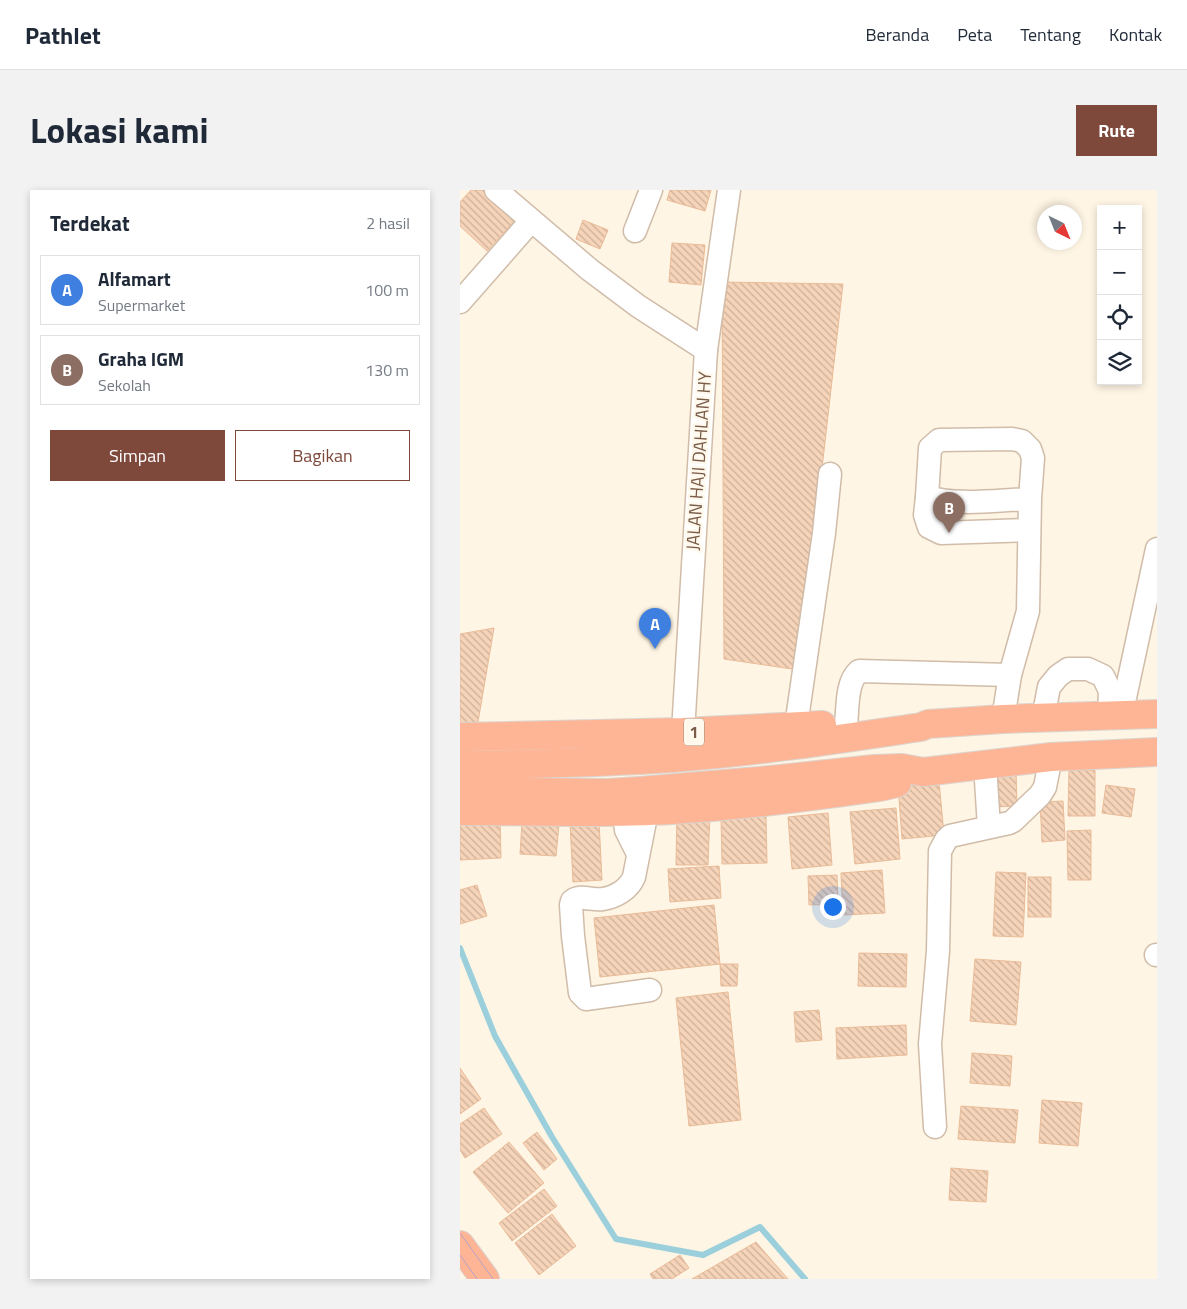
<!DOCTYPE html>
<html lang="id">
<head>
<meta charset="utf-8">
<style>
  :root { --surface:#fff; --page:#f2f2f3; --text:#1f2937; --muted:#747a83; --line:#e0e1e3; --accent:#7e483b }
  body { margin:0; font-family:"Titillium Web",sans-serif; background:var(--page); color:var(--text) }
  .controls { position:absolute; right:15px; top:15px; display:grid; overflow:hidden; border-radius:0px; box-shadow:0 2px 8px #0003 }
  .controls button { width:45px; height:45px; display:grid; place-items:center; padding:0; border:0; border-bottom:1px solid var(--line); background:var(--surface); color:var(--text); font:25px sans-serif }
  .compass { position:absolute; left:577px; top:15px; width:45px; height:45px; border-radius:50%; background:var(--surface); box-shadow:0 2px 8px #0003; rotate:137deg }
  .you { position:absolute; left:372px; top:716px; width:18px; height:18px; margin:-12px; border:4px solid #fff; border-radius:50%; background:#1a73e8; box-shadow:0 0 0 8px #1a73e833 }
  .badge { display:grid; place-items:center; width:32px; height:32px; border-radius:50%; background:var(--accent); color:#fff; font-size:16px; font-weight:700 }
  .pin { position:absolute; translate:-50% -41px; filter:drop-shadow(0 1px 2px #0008) }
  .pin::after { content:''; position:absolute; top:26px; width:18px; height:15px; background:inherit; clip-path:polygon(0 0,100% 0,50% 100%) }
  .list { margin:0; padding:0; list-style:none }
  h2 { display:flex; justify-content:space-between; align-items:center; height:65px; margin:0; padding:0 20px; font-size:21px }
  h2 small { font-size:16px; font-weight:400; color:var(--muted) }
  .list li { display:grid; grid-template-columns:32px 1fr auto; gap:15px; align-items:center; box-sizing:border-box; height:70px; margin:0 10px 10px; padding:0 10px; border:1px solid var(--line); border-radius:0px }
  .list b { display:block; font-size:19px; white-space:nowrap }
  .list p { margin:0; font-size:16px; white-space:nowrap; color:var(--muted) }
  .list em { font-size:16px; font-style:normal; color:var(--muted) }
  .actions { display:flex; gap:10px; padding:15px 20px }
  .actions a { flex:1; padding:11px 0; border:1px solid var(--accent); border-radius:0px; text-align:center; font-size:18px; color:var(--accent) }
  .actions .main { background:var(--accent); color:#fff }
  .icon { flex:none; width:28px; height:28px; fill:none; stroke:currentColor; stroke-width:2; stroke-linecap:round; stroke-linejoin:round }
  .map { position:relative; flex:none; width:697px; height:1089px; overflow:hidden; border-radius:0px }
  header { display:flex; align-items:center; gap:30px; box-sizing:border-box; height:70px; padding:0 25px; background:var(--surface); border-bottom:1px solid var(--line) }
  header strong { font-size:24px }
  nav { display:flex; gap:28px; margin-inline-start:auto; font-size:18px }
  .intro { display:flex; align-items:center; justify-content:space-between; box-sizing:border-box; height:120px; padding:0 30px }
  h1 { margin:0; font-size:35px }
  .button { padding:12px 22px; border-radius:0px; background:var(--accent); color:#fff; font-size:18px; font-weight:700 }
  main { display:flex; gap:30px; padding:0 30px }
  aside { flex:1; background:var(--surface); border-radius:0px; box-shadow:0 2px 8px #0003 }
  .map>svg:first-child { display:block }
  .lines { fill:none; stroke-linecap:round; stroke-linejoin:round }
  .stream { stroke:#9bcfdc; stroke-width:6 }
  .building { fill:url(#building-back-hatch); stroke:#eabb98 }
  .minor-casing { stroke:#d0bca9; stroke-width:25 }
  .highway-casing { stroke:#dcd4cf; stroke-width:30 }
  .minor { stroke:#fff; stroke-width:22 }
  .highway { stroke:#fdb595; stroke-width:28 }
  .tram { stroke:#b8a1c9; stroke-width:1 }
  .labels { text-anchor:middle; stroke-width:5; stroke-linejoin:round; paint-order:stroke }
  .shield { fill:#fff8ec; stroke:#a18a78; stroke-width:1 }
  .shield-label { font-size:16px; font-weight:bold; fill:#795b47 }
  .street-label { font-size:18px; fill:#795b47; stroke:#fff8ec }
</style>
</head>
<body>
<header>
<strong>Pathlet</strong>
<nav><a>Beranda</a><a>Peta</a><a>Tentang</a><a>Kontak</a></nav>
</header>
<div class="intro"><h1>Lokasi kami</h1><a class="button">Rute</a></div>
<main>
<aside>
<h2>Terdekat<small>2 hasil</small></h2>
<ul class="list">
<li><span class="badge" style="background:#3f7fe0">A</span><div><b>Alfamart</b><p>Supermarket</p></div><em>100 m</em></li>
<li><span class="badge" style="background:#8d6e63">B</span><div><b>Graha IGM</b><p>Sekolah</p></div><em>130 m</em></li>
</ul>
<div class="actions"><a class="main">Simpan</a><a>Bagikan</a></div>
</aside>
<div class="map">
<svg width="697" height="1089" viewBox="0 0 697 1089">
  <defs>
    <pattern id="building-back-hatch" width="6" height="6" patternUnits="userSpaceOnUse" patternTransform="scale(1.25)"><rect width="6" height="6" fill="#f6d4b9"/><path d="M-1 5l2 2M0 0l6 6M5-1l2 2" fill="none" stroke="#ccaf98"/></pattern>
  </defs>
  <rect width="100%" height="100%" fill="#fef5e4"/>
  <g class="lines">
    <path class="stream" d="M0 758 35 846 92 947 156 1049 243 1065 300 1037 345 1089"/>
  </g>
  <g class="building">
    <path d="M11 0H26L57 28 27 61 0 36V12Z"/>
    <path d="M210 0H251L245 21 207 10Z"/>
    <path d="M123 30 148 40 140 59 116 49Z"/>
    <path d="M212 53 245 55 241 95 209 92Z"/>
    <path d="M262 92 383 94 339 480 264 469Z"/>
    <path d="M34 438 18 532 0 533V444Z"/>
    <path d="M609 580H635V626H608Z"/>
    <path d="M556 581 557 616 533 617 531 582Z"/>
    <path d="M479 591 484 645 442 649 438 595Z"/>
    <path d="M646 595 675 599 671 627 642 623Z"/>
    <path d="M603 611 605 650 582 652 580 612Z"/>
    <path d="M436 618 440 669 395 674 390 622Z"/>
    <path d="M217 621H250L248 675H216Z"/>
    <path d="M368 623 372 675 332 679 328 627Z"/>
    <path d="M306 626 307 673 262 674 261 628Z"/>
    <path d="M40 629 41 668 0 670V630Z"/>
    <path d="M139 631 142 690 113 692 110 633Z"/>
    <path d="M62 632 99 635 96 666 60 664Z"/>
    <path d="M631 640V690H608L607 641Z"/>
    <path d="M259 676 261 708 210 712 208 679Z"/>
    <path d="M422 680 425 723 383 725 381 683Z"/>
    <path d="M536 682 566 683 563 747 533 746Z"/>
    <path d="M377 685 378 714 349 715 348 686Z"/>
    <rect x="568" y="687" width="23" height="40"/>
    <path d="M17 695 27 726 0 734V700Z"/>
    <path d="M254 715 260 774 140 787 134 728Z"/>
    <path d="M399 763 447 764 446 797 398 796Z"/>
    <path d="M515 769 561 772 556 835 510 831Z"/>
    <path d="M260 774H278L277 796H261Z"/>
    <path d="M268 802 281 930 229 936 216 808Z"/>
    <path d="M359 820 362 850 336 852 334 822Z"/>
    <path d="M446 835 447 865 377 869 376 838Z"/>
    <path d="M512 863 552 866 550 896 510 893Z"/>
    <path d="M0 878 21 909 0 924Z"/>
    <path d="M582 910 622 913 618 956 579 953Z"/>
    <path d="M501 916 558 920 555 953 498 949Z"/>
    <path d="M24 918 42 944 5 968 0 960V934Z"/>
    <path d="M77 942 97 969 84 980 63 953Z"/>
    <path d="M49 952 84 993 48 1023 13 982Z"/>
    <path d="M491 978 528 981 526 1012 489 1010Z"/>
    <path d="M84 999 97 1016 52 1051 39 1033Z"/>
    <path d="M92 1024 116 1056 79 1085 55 1053Z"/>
    <path d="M296 1052 328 1089H232Z"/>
    <path d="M220 1065 229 1078 212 1089H193L190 1084Z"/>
  </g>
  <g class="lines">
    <defs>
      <g id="minor">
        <path d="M36 0 130 80 178 116 246 160"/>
        <path d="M175 41 191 0"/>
        <path d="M0 112 71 31"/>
        <path d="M467 307 465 325 469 337 481 343 569 340"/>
        <path d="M661 526 697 359"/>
        <path d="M583 528 589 497 598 486 608 479H628L643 486 650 501 649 526"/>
        <path d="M543 529 550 485 568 421 570 309 573 268 570 259 562 251 552 249 479 250 470 258 467 307C500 316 536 310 570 309"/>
        <path d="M386 534C388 518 386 492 399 481L550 485"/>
        <path d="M336 536 364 343 370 284"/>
        <path d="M223 542 246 160 269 0"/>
        <path d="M525 575 529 637"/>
        <path d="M187 621 174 687C169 699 156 707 143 709 133 711 121 704 112 711L111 715 113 746 120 803 126 809 190 800"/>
        <path d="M164 622 166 640 178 664"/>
        <path d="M696 765H697"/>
        <path d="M475 937 470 854 478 761 480 661 486 650 490 646 549 633 553 631 580 605 585 597 591 567"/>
      </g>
      <g id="highway">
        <path d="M0 547 223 542 362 535"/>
        <path d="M0 575C71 574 142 573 212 568 296 562 379 549 461 537L468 534 543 529 697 524"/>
        <path d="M0 601 148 603 179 601 310 590 414 579 442 578 463 582 591 567 697 562"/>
        <path d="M0 621C71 621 142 624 212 620 282 616 351 607 420 597L437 593"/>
        <path d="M0 1055 25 1089"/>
      </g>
    </defs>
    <use href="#minor" class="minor-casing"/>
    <use href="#highway" class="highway-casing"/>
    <use href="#minor" class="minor"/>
    <use href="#highway" class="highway"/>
    <g class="tram">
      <path d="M0 1043 33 1089"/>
      <path d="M0 1065 17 1089"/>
    </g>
  </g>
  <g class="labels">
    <rect class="shield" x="224" y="528.5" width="20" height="27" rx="4"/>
    <g class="shield-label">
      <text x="234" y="548">1</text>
    </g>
    <g class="street-label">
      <text transform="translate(239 271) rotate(-86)" y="6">JALAN HAJI DAHLAN HY</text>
    </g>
  </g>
</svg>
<div class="controls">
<button>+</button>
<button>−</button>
<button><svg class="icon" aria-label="locate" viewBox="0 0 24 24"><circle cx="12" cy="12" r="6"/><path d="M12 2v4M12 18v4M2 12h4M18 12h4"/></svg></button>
<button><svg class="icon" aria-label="layers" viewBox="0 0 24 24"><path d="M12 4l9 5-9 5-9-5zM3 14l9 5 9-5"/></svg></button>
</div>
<svg class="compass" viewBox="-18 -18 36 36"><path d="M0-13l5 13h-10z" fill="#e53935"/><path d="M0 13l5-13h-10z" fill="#747a83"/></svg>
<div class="you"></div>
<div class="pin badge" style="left:195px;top:459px;background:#3f7fe0">A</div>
<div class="pin badge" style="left:489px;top:343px;background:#8d6e63">B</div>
</div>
</main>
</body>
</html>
